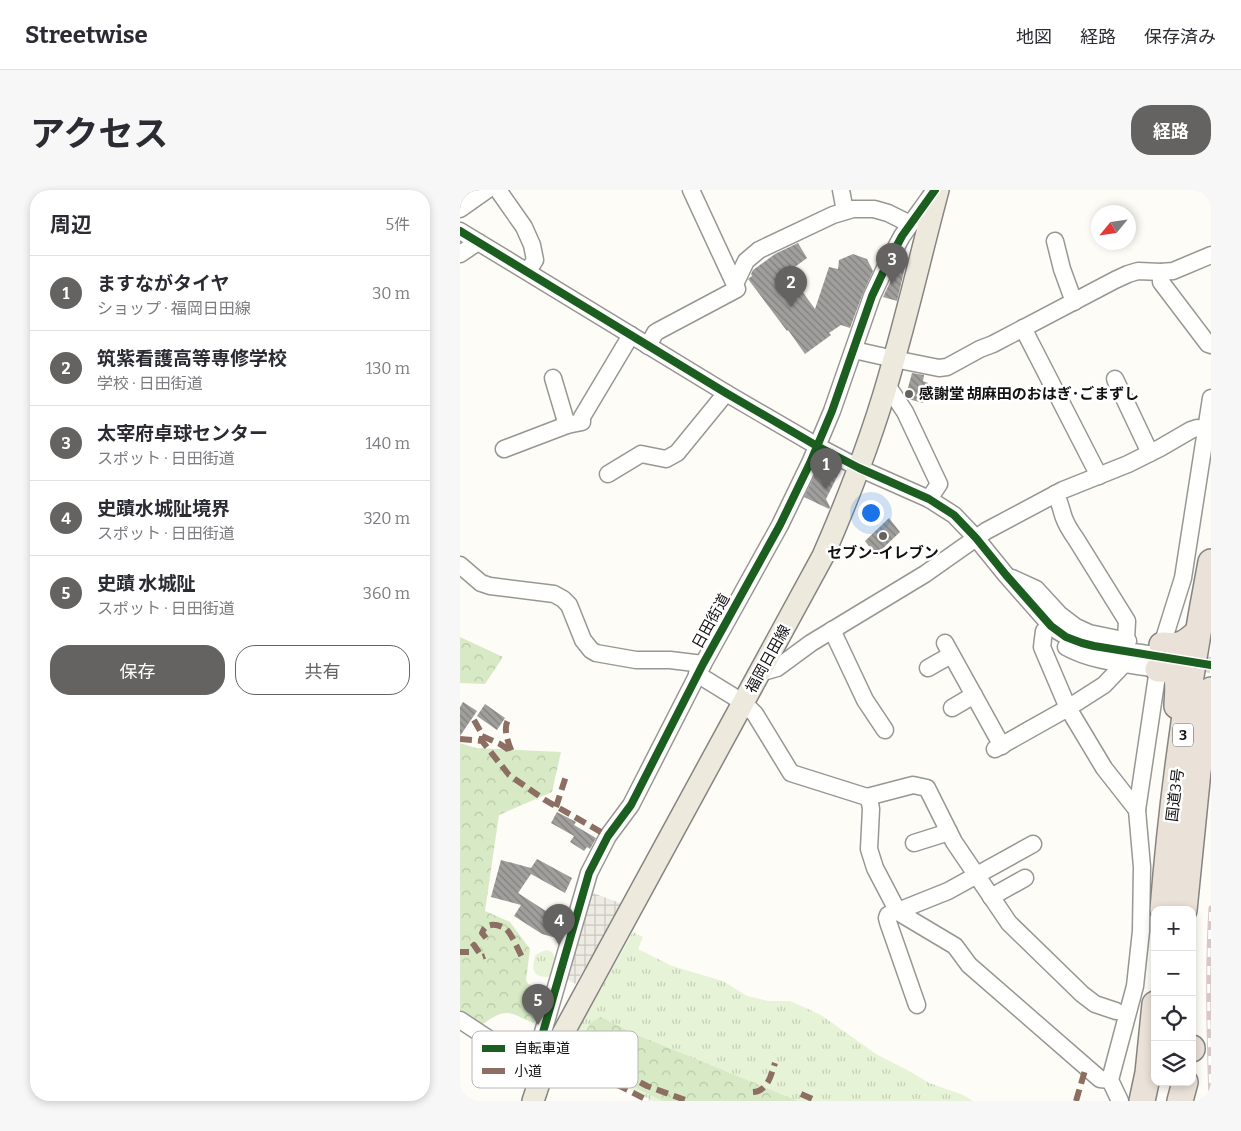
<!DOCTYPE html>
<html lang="ja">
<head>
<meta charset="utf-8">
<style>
  :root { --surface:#fff; --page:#f7f7f7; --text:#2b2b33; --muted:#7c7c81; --line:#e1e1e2; --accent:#646362 }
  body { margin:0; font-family:Bitter,"Noto Sans JP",serif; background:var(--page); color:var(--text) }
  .controls { position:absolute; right:15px; bottom:15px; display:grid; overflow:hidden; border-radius:10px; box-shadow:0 2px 8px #0003 }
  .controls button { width:45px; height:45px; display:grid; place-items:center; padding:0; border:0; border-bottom:1px solid var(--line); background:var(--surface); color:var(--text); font:25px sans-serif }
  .compass { position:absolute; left:631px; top:15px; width:45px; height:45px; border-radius:50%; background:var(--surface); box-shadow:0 2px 8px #0003; rotate:241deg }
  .you { position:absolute; left:410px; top:322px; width:18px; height:18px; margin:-12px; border:4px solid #fff; border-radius:50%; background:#1a73e8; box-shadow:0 0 0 8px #1a73e833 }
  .badge { display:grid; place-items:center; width:32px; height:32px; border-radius:50%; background:var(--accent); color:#fff; font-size:16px; font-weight:700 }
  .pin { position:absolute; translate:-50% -41px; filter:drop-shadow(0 1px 2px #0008) }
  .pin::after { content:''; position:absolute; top:26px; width:18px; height:15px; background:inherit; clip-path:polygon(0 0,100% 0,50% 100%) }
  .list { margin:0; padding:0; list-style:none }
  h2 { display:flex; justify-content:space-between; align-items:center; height:65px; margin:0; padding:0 20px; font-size:21px }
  h2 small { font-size:16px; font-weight:400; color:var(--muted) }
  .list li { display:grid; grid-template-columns:32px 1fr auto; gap:15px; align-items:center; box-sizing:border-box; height:75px; padding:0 20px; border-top:1px solid var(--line) }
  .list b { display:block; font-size:19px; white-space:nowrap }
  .list p { margin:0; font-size:16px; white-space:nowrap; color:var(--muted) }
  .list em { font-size:16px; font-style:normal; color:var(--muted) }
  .actions { display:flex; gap:10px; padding:15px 20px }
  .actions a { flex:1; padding:11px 0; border:1px solid var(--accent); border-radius:20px; text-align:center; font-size:18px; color:var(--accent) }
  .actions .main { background:var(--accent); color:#fff }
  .icon { flex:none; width:28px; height:28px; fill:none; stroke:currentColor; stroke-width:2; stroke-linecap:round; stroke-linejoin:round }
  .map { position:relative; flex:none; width:751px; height:911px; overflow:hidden; border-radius:20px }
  header { display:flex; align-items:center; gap:30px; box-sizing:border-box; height:70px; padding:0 25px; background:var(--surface); border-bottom:1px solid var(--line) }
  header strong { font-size:24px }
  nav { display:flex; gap:28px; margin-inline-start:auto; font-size:18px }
  .intro { display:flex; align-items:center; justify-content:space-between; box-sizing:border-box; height:120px; padding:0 30px }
  h1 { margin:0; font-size:35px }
  .button { padding:12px 22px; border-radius:20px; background:var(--accent); color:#fff; font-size:18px; font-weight:700 }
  main { display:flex; gap:30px; padding:0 30px }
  aside { flex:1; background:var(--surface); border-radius:20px; box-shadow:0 2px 8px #0003 }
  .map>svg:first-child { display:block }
  .grass { fill:url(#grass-tufts) }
  .forest { fill:url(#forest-crowns) }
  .plaza { fill:url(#plaza-grid) }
  .building { fill:url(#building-back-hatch) }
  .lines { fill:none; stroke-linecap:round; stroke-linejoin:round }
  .minor-tunnel { stroke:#dad9d4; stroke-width:16; stroke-dasharray:16 8; stroke-linecap:butt }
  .minor-casing { stroke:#979795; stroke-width:19 }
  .major-casing { stroke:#858482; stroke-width:24 }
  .highway-casing { stroke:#858482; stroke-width:28 }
  .minor { stroke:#fffffe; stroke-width:16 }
  .major { stroke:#ede9dc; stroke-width:21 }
  .highway { stroke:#eae1d8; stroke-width:25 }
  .rail-casing { stroke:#d9c6c7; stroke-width:5 }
  .rail { stroke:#fff; stroke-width:3; stroke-dasharray:9; stroke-linecap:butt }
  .quiet { stroke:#8d6e63; stroke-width:6; stroke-dasharray:12 6; stroke-linecap:butt }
  .cycleway-casing { stroke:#fff; stroke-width:11 }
  .cycleway { stroke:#1b5e20; stroke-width:8 }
  .poi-dot { fill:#646362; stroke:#fff; stroke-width:2 }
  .labels { text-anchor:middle; stroke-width:5; stroke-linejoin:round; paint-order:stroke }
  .shield { fill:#fff; stroke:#585858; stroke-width:1 }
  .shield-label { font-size:14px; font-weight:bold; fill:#111 }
  .poi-label { font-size:15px; font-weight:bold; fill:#111; stroke:#fff; text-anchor:start }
  .street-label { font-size:15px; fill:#111; stroke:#fff }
  .key { fill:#fff; stroke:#b8b8b8; stroke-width:1 }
  .key-label { font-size:14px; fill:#111 }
</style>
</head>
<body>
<header>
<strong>Streetwise</strong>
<nav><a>地図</a><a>経路</a><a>保存済み</a></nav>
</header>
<div class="intro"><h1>アクセス</h1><a class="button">経路</a></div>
<main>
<aside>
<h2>周辺<small>5件</small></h2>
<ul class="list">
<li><span class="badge">1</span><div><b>ますながタイヤ</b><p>ショップ · 福岡日田線</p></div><em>30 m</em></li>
<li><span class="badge">2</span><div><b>筑紫看護高等専修学校</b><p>学校 · 日田街道</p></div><em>130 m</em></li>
<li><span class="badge">3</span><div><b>太宰府卓球センター</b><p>スポット · 日田街道</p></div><em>140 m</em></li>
<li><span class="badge">4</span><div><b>史蹟水城阯境界</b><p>スポット · 日田街道</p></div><em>320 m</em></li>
<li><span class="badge">5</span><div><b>史蹟 水城阯</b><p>スポット · 日田街道</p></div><em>360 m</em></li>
</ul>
<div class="actions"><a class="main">保存</a><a>共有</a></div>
</aside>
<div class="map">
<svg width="751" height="911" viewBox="0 0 751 911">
  <defs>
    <pattern id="grass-tufts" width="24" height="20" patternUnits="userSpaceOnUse" patternTransform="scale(1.25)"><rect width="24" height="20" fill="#e7f3d7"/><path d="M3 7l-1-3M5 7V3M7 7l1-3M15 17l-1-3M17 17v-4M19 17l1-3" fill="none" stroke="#c5cfb8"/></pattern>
    <pattern id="forest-crowns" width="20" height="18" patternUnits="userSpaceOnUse" patternTransform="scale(1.25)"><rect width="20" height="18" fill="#d8eac5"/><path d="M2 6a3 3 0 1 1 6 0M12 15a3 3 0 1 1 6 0" fill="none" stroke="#b8c8a8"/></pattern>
    <pattern id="plaza-grid" width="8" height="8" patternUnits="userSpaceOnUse" patternTransform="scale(1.25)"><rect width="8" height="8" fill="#edebe2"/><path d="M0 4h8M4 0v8" fill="none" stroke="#cac8c1"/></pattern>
    <pattern id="building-back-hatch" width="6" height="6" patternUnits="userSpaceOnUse" patternTransform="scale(1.25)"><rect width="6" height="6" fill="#a19f9c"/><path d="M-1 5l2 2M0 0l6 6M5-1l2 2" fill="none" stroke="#82807e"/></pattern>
  </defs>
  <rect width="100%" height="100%" fill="#fdfcf7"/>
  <g class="grass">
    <path d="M173 742 183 747 178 759 212 776 263 791 287 806 308 811H330L337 814 361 825 416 864 449 881 469 893 503 905 513 911H193L158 893 118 876 104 865Z"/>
    <path d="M86 760 92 762 96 769 93 783 88 787C77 787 71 783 74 771 75 768 74 766 77 764 80 762 83 761 86 760Z"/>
  </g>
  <g class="forest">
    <path d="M0 447 43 467 25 494 0 493Z"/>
    <path d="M0 553 16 558 101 562 92 602 39 625 25 721 50 732 70 759 66 790 68 794 84 799 85 801 76 832 73 833C48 822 47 817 23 834L0 822Z"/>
    <path d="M141 827 170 842 338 911H203L139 881 113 868 120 853 131 832Z"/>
  </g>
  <path class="plaza" d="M130 702 163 714 115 794 105 788Z"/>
  <g class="building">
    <path d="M338 53 347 68 328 82 355 119 369 77 378 79 379 70 393 64 407 69 413 81 403 103 390 138 381 135 369 143 371 145 345 164 328 140 327 141 288 89 292 86 291 84 293 80 315 64Z"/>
    <path d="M440 71 446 73 437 111 423 107Z"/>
    <path d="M452 183 464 185 463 191 468 193 463 213 448 209 446 205Z"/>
    <path d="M361 272 377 280 379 283 366 309 370 317 369 319 344 307Z"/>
    <path d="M429 328 440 342 416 365 405 351Z"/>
    <path d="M3 512 17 521 0 546V517Z"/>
    <path d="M25 514 45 528 37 540 17 526Z"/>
    <path d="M97 622 116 632 114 635 136 648 130 659 127 657 124 661 110 652 114 646 91 633Z"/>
    <path d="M77 669 112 688 105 703 71 684 58 703 92 725 91 727 105 732 100 749 82 744 54 726 61 715 31 707 41 670 71 678Z"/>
  </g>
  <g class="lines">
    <path class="minor-tunnel" d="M694 465 751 475"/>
    <defs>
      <g id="minor">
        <path d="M38 0 64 37 72 55 75 70 68 81"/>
        <path d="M381 0 385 21"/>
        <path d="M0 19 27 0"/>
        <path d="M0 41 266 203 357 256 399 278 469 309 494 325 516 348 546 385 591 436C618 459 655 459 689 464"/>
        <path d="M595 51 602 79 614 112"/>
        <path d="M0 64 18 52"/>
        <path d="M701 82V92L748 154 751 155"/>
        <path d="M275 94 286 71 299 60 373 25 393 19H414L428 23 450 34"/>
        <path d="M563 138 639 286"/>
        <path d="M188 156 195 143 198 141 277 99 231 0"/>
        <path d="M394 160 434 169 479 178 487 177 520 159 533 154 655 90 668 84 678 81 701 82 713 81 751 65"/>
        <path d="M93 188 107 235"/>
        <path d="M655 189 690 263"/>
        <path d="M427 195 445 222 479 294 469 309"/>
        <path d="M44 259 107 235 122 232V227L171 145"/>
        <path d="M148 284 181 264 206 269 217 263 266 203"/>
        <path d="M595 304C600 311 601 320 604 328 607 336 611 342 616 349L667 431 666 450"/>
        <path d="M0 375 21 393 30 396 94 404 103 409 109 415 123 450 131 460 136 463 176 470H210L243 474"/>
        <path d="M552 388 576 399 599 424 616 437 629 443 668 451"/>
        <path d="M372 440 405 510 425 540"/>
        <path d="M584 441 582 457 608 518 644 578 677 620"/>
        <path d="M485 453 542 556"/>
        <path d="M606 457C633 472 667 474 698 479"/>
        <path d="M468 478 491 465"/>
        <path d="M300 483 317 478 351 453 465 384 526 341 603 300 668 274 700 258 731 240 737 238 746 240"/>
        <path d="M237 484 284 513 295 524 331 583 407 607 410 613 411 619 409 659 415 678 438 722 495 756 509 775 640 889 650 890"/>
        <path d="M492 518 514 505"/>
        <path d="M535 559 608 518 644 495 665 473"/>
        <path d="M407 607 453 595 467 598 494 652 549 733 622 804 635 814 656 821"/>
        <path d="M454 653 489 642"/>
        <path d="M531 707 565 688"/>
        <path d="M457 815 428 732 427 728 428 725 488 701 573 654"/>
        <path d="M0 830 82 884"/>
        <path d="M82 884 79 856 129 683 148 646 171 615 243 474 320 335 350 273 372 221 412 106 427 74 442 46 475 0"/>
        <path d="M660 911 650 890 675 796 681 741 682 677 677 620 698 479 702 455 723 388 751 208"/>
      </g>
      <path id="major" d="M73 911 82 884 94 860 363 366C391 302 416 237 434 169 450 113 463 56 478 0"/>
      <g id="highway">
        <path d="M702 455C720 457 725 454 737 443"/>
        <path d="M698 479C702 479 710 479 714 483 720 490 717 508 717 516"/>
        <path d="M703 720C712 603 729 487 751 372"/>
        <path d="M724 720 738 581 751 500"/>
        <path d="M732 859V858"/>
        <path d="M682 911 688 883 695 814"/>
        <path d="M720 911 725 892"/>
      </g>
    </defs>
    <use href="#minor" class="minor-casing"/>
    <use href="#major" class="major-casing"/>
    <use href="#highway" class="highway-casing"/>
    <use href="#minor" class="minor"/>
    <use href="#major" class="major"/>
    <use href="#highway" class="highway"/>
    <defs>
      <path id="rail" d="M751 911C749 847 747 782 751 718"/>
    </defs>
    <use href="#rail" class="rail-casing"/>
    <use href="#rail" class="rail"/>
    <g class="quiet">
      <path d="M14 530 22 544V551"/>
      <path d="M22 546 40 554 52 562C48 553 41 534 51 527"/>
      <path d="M0 549 22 551 49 585 85 610 148 646"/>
      <path d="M96 617 107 583"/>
      <path d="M26 748 22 743C24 738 26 736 31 735 35 734 42 736 46 739 52 744 60 764 64 771"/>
      <path d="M12 757 14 755 22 767 25 766"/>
      <path d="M0 762H9"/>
      <path d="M94 860 115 876 164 898 189 911"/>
      <path d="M115 876 133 869 154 878 187 896 228 911"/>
      <path d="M293 902C308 901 311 885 315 873"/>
      <path d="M341 904 357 911"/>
      <path d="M616 911 626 877"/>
    </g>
    <defs>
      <g id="cycleway">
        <path d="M0 41 266 203 357 256 399 278 469 309 494 325 516 348 546 385 591 436 606 447 622 453 634 456 751 475"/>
        <path d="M82 884 79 856 129 683 148 646 171 615 243 474 320 335 350 273 372 221 412 106 427 74 442 46 475 0"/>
      </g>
    </defs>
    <use href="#cycleway" class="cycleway-casing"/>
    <use href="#cycleway" class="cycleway"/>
  </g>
  <g class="poi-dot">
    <circle cx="449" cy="204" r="5"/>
    <circle cx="423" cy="346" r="5"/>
  </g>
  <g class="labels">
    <rect class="shield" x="713" y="533.5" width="20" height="23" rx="4"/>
    <g class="shield-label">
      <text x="723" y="550">3</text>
    </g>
    <g class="poi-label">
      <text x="459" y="209">感謝堂 胡麻田のおはぎ･ごまずし</text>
      <text x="423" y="368" text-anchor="middle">セブン-イレブン</text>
    </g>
    <g class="street-label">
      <text transform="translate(251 431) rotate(-61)" y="5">日田街道</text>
      <text transform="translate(308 469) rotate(-61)" y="5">福岡日田線</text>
      <text transform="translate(715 605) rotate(-83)" y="5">国道3号</text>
    </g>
  </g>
  <rect x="12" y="841" width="166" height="57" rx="8" class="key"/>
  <rect x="22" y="855" width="23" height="7" fill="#1b5e20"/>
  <rect x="22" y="878" width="23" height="6" fill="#8d6e63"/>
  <g class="key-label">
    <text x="54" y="863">自転車道</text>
    <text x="54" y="886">小道</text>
  </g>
</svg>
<div class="controls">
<button>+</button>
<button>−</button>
<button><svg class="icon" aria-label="locate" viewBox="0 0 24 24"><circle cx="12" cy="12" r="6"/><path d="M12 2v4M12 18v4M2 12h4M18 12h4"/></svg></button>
<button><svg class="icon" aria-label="layers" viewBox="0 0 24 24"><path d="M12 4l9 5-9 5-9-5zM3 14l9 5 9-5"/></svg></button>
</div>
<svg class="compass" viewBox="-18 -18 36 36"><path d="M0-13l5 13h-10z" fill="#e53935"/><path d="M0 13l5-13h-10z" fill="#7c7c81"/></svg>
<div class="you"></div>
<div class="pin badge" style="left:366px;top:299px">1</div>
<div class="pin badge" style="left:331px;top:117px">2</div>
<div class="pin badge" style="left:432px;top:94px">3</div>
<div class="pin badge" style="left:99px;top:755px">4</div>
<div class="pin badge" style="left:78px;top:835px">5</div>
</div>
</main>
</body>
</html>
